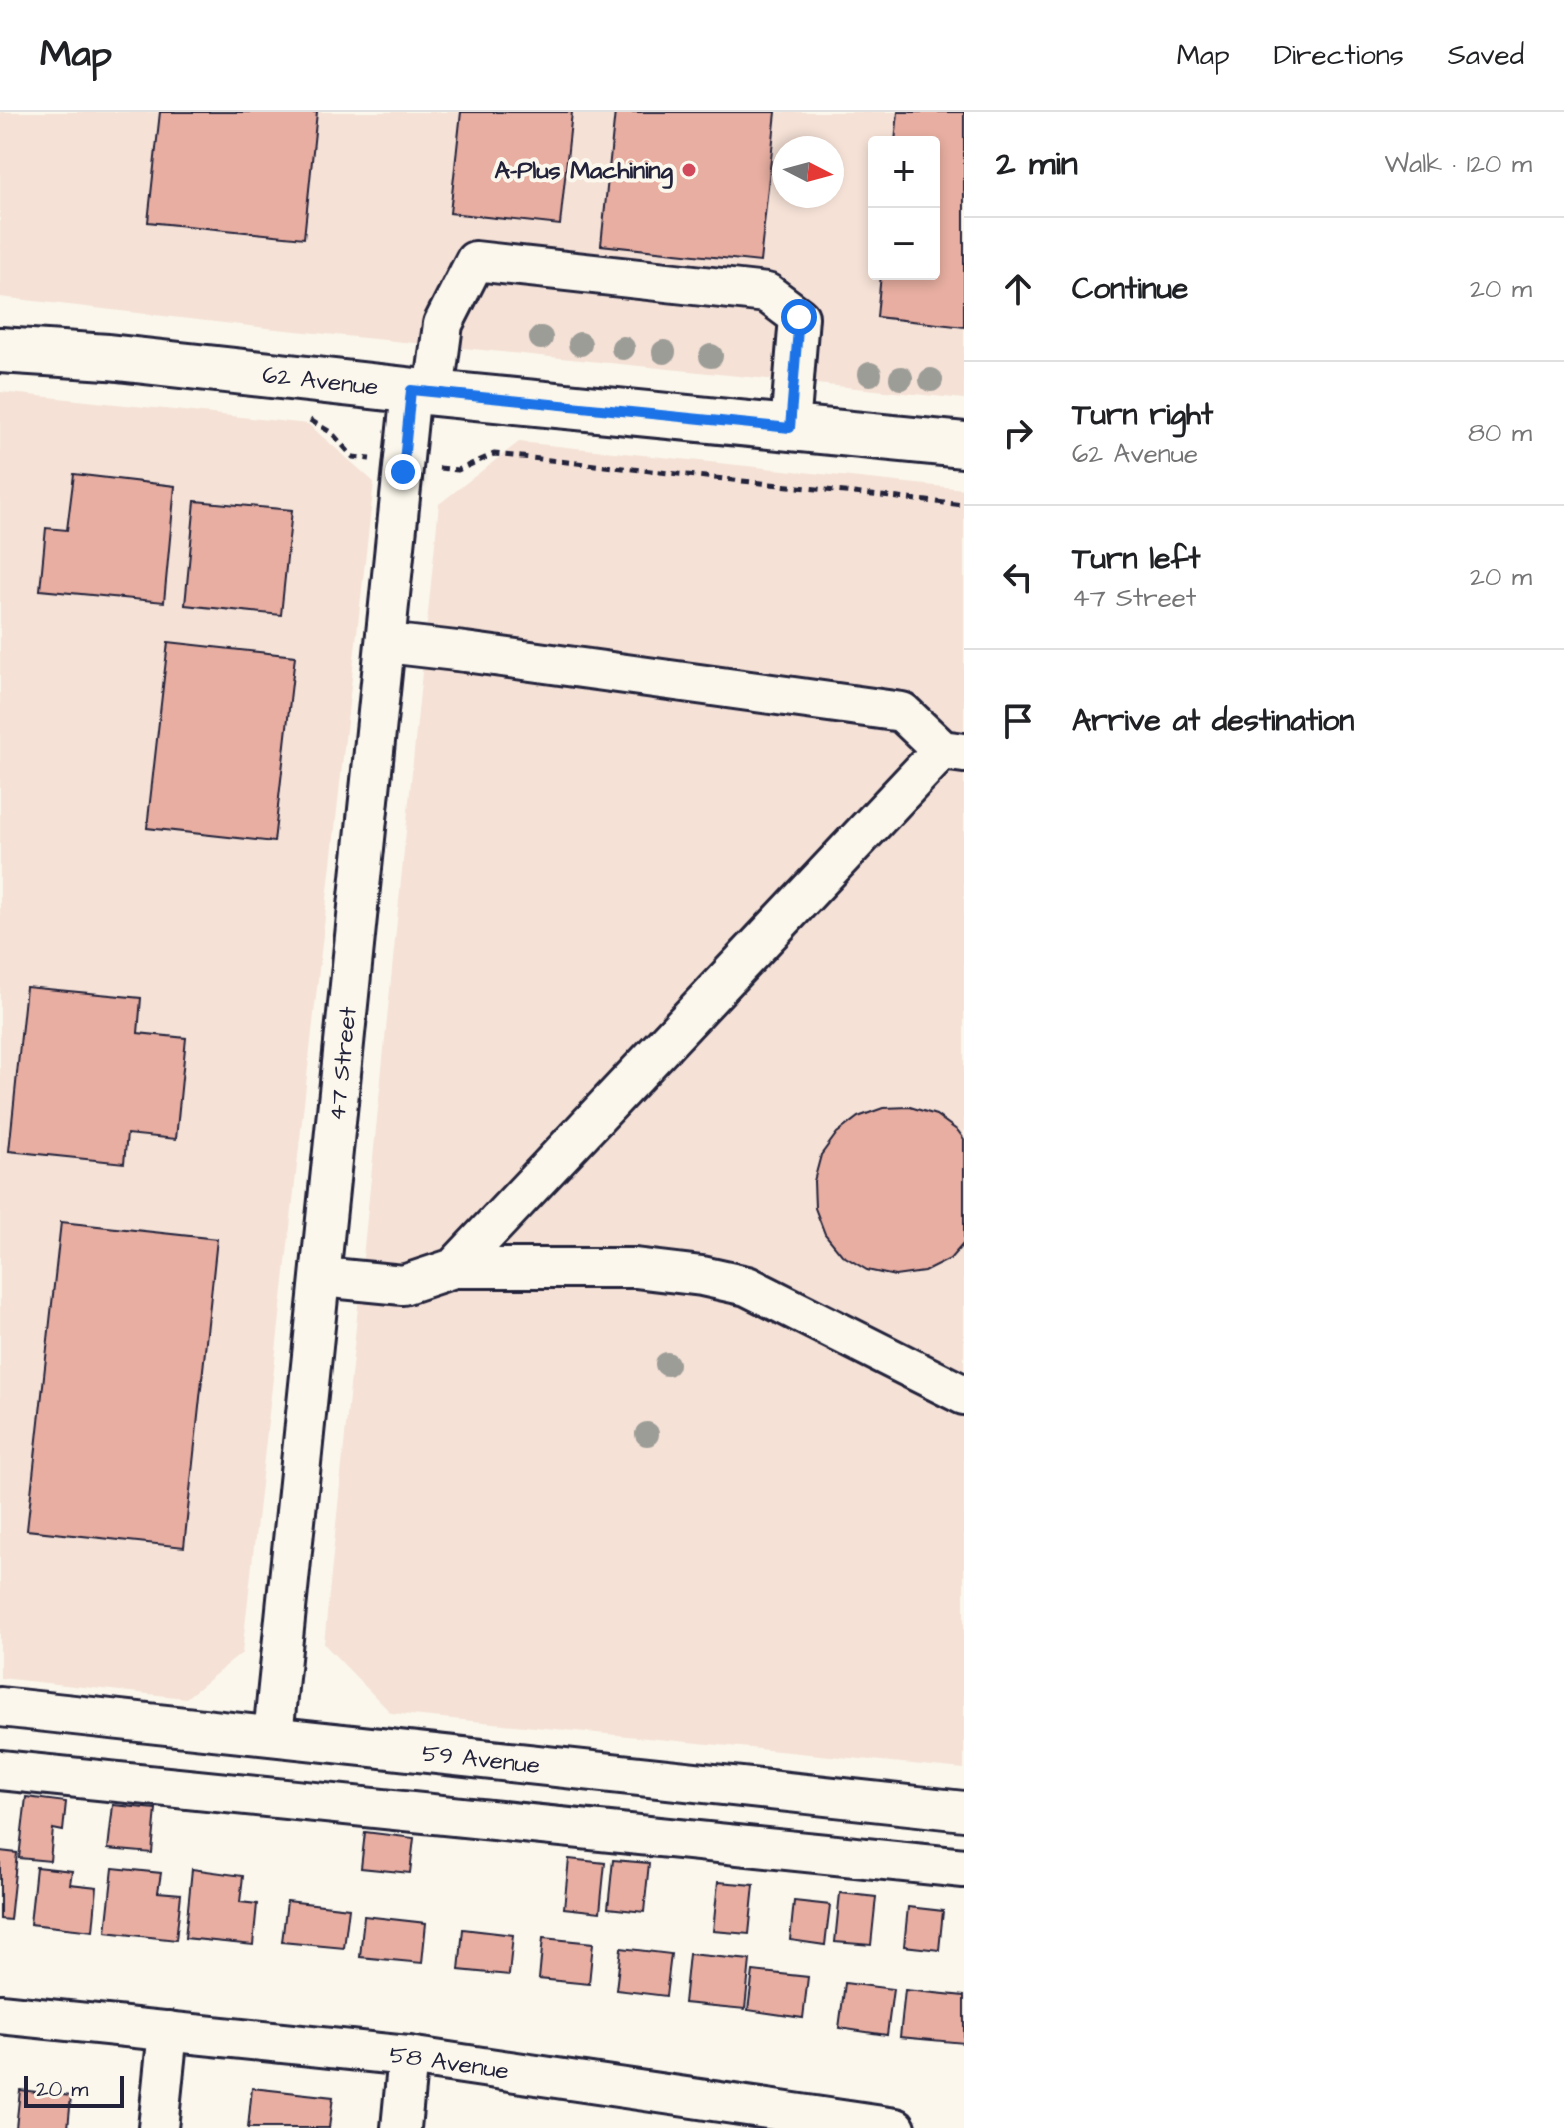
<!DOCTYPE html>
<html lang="en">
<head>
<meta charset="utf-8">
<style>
  :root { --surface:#fff; --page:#f6f6f6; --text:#202124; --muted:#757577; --line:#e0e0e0 }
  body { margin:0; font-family:"Architects Daughter",sans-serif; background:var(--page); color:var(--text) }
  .controls { position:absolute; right:24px; top:24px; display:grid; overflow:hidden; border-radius:8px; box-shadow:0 4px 12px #0003 }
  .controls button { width:72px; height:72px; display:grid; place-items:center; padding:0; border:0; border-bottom:2px solid var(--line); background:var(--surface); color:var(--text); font:40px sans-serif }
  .compass { position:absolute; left:772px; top:24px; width:72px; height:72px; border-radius:50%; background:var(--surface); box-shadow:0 4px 12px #0003; rotate:96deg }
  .scale { position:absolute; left:24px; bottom:20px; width:100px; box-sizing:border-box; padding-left:8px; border:4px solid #22223b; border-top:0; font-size:22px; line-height:28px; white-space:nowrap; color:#22223b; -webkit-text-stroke:6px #fbf7ec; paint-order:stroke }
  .stop { position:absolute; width:24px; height:24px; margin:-18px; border:6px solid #1a73e8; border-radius:50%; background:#fff }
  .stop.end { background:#1a73e8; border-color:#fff; box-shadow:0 2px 8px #0008 }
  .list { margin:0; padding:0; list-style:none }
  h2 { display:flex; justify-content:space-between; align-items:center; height:104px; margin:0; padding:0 32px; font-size:34px }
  h2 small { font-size:26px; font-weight:400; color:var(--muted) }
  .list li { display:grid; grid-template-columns:52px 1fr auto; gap:24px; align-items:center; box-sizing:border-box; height:144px; padding:0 32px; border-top:2px solid var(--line) }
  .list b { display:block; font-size:30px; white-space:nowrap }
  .list p { margin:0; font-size:26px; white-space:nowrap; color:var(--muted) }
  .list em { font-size:26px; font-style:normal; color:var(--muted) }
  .icon { flex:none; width:44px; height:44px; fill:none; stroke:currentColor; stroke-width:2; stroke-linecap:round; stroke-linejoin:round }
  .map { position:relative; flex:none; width:964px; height:2016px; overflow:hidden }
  header { display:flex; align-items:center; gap:48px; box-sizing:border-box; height:112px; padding:0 40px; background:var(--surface); border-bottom:2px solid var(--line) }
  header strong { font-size:38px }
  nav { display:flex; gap:44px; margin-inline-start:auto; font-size:28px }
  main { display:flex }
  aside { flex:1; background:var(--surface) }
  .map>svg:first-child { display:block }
  .built { fill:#f5e1d6; fill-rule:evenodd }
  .building { fill:#e7aea1; stroke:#22223b; stroke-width:2 }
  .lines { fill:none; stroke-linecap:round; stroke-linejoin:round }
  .minor-casing { stroke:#22223b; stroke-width:44 }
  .major-casing { stroke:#22223b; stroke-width:50 }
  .path { stroke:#22223b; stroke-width:5; stroke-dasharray:8 6; stroke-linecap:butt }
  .minor { stroke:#fbf7ec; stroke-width:38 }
  .major { stroke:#fbf7ec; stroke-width:44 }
  .tree { fill:#9d9d97 }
  .route { stroke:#1a73e8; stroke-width:10 }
  .poi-dot { fill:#d1495b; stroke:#fbf7ec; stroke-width:3 }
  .labels { text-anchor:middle; stroke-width:8; stroke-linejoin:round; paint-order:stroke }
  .poi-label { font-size:24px; font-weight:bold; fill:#22223b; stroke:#fbf7ec; text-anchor:end }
  .street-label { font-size:24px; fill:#22223b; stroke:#fbf7ec }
</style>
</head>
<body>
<header>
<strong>Map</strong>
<nav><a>Map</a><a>Directions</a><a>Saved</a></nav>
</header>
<main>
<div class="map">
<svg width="964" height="2016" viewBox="0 0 964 2016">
  <rect width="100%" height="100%" fill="#fbf7ec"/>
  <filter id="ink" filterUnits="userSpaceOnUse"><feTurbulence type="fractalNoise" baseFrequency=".0125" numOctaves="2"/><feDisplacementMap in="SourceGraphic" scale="16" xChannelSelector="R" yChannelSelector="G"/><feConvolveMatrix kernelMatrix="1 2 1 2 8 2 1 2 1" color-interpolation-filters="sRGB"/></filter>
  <g filter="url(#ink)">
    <g class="built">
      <path d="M0 0H964V287L267 216 0 185ZM874 30H934V162H874ZM784 36H832V84H784Z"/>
      <path d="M0 280 308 312 374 370 242 1541 186 1586 0 1566Z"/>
      <path d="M519 330 964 377V1657L391 1601 324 1532 439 392Z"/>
    </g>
    <g class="building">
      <path d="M160 0H317L304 126 148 110Z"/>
      <path d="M461 0H572L560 113 450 101Z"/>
      <path d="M615 0H776L760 150 601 133Z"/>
      <path d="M898 0H964V215L877 205 881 162H934V30H895Z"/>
      <path d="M74 362 175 374 164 490 40 478 46 416 67 418Z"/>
      <path d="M195 389 292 398 281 503 185 493Z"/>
      <path d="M168 530 295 544 274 730 147 716Z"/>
      <path d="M26 875 141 886 138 921 186 926 176 1027 127 1022 124 1051 9 1039Z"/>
      <path d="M910 995 936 1003 958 1019 964 1027V1131L950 1147 924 1160 895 1164 867 1158 842 1143 825 1122 815 1096 814 1069 821 1043 837 1021 858 1005 883 996Z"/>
      <path d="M61 1110 217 1127 184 1435 27 1418Z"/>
      <path d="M26 1685 66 1690 63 1719 53 1717 50 1749 19 1746Z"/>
      <path d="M113 1693 156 1697 152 1741 108 1737Z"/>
      <path d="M365 1720 414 1726 410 1761 361 1756Z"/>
      <path d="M0 1739 17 1741 10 1808 0 1807Z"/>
      <path d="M569 1747 605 1751 600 1800 564 1796Z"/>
      <path d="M613 1748 649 1751 644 1800 608 1796Z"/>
      <path d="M36 1755 72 1759 70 1772 97 1775 93 1819 30 1812Z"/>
      <path d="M113 1756 161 1761 158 1780 181 1782 176 1828 106 1820Z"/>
      <path d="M192 1757 243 1764 240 1790 257 1792 253 1833 185 1826Z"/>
      <path d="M718 1770 754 1773 749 1822 713 1819Z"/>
      <path d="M840 1781 876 1785 871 1833 835 1830Z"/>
      <path d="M287 1789 349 1796 344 1836 282 1830Z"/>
      <path d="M794 1789 830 1793 825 1833 790 1828Z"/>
      <path d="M908 1795 943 1799 939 1838 904 1834Z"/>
      <path d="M364 1804 426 1811 422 1851 360 1845Z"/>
      <path d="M463 1817 513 1823 509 1863 459 1858Z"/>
      <path d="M543 1826 593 1831 589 1872 539 1867Z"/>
      <path d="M621 1836 671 1842 666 1884 616 1878Z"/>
      <path d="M689 1842 750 1848 745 1897 684 1891Z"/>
      <path d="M753 1859 808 1865 803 1906 748 1898Z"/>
      <path d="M845 1871 893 1877 887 1923 839 1916Z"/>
      <path d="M905 1878 964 1884V1931L900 1925Z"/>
      <path d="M252 1976 333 1985 329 2016H248Z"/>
      <path d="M20 1978 71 1984 68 2016H16Z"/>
    </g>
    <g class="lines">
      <defs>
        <g id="minor">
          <path d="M434 281 443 212 475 149 767 181 799 205 790 316"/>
          <path d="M386 531 465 540 902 600 942 638 964 641"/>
          <path d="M454 1156H635L702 1164 747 1174 964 1283"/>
          <path d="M321 1165 403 1173 454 1156 942 638"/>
          <path id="s1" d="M0 1595 964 1699"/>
          <path id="s2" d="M273 1624 411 278"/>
          <path d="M0 1658 964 1756"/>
          <path id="s3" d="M0 1902 408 1944 896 2016"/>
          <path d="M158 2016 168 1919"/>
          <path d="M401 2016 408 1944"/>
        </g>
        <g id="major">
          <path id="s4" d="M0 238 108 245 434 281 964 333"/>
        </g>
      </defs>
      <use href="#minor" class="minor-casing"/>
      <use href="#major" class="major-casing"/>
      <g class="path">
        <path d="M310 308 332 321 353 345 370 347"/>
        <path d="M439 356 458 358 494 342 964 393"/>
      </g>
      <use href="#minor" class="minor"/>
      <use href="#major" class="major"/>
    </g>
    <g class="tree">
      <circle cx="541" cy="226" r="12"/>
      <circle cx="580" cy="232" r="12"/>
      <circle cx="623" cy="236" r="12"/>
      <circle cx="664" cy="240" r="12"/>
      <circle cx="711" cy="244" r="12"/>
      <circle cx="870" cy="262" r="12"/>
      <circle cx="901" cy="266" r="12"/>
      <circle cx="931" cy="268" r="12"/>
      <circle cx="667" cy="1252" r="12"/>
      <circle cx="647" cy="1322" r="12"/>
    </g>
  </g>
  <g class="lines" filter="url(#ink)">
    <path class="route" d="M403 360 411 278 790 316 799 205"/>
  </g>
  <circle class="poi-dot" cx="689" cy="58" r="8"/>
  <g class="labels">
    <g class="poi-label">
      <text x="673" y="66">A-Plus Machining</text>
    </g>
    <g class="street-label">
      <text dy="8" stroke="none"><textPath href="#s4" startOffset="322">62 Avenue</textPath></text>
      <text dy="8" stroke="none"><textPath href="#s2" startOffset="676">47 Street</textPath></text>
      <text dy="8" stroke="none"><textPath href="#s1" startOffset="484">59 Avenue</textPath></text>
      <text dy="8" stroke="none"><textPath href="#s3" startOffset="452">58 Avenue</textPath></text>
    </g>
  </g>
</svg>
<div class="controls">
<button>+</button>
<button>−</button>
</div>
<svg class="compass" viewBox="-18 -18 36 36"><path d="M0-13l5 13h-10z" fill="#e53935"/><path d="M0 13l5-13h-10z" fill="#757577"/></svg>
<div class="scale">20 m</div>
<div class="stop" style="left:799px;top:205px"></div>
<div class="stop end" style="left:403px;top:360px"></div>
</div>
<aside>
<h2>2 min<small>Walk · 120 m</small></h2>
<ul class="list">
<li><svg class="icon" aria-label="ahead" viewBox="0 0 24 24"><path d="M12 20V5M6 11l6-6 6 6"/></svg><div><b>Continue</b></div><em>20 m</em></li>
<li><svg class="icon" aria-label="right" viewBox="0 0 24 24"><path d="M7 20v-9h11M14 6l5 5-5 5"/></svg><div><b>Turn right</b><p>62 Avenue</p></div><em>80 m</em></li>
<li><svg class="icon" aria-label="left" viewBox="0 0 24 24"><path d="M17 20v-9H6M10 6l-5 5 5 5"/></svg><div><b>Turn left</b><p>47 Street</p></div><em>20 m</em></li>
<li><svg class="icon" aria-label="arrive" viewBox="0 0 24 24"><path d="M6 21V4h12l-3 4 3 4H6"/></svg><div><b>Arrive at destination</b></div></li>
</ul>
</aside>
</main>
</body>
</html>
